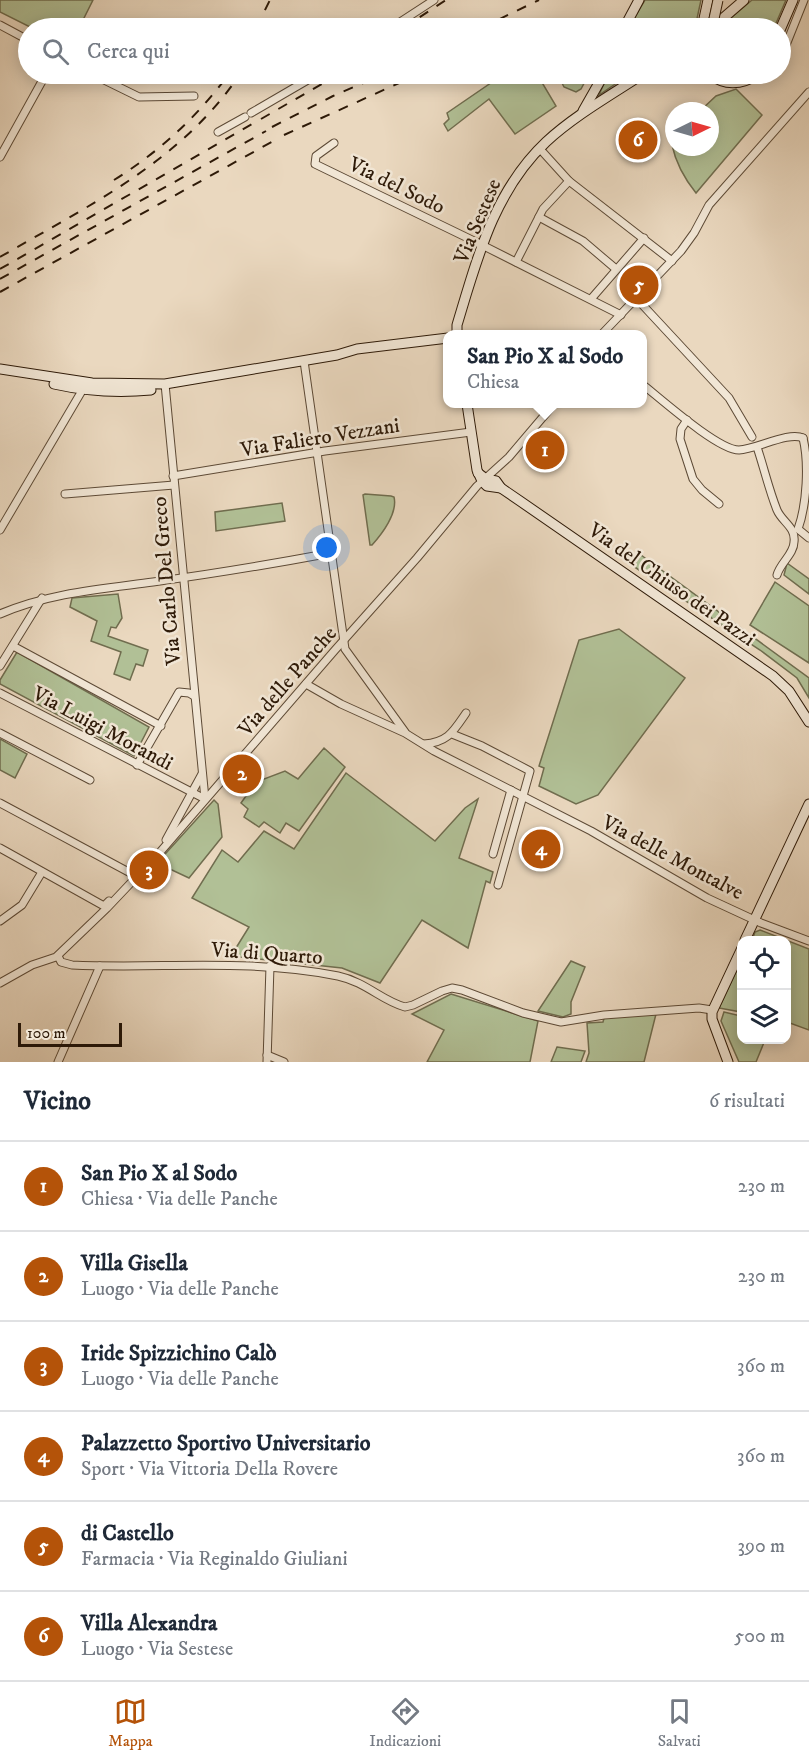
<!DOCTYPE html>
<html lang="it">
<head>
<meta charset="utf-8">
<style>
  :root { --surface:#fff; --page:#f2f2f3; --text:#1f2937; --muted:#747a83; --line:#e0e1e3; --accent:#b45309 }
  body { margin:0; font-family:"IM FELL DW Pica",serif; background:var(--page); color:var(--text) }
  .controls { position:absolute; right:18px; bottom:18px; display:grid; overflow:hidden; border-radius:12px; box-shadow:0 3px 15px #0003 }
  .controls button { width:54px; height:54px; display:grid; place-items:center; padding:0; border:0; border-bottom:2px solid var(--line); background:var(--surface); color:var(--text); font:30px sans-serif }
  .compass { position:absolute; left:665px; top:102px; width:54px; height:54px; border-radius:50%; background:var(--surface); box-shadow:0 3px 15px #0003; rotate:85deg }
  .scale { position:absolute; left:18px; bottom:15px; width:104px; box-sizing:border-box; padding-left:6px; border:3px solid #2e1a08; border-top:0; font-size:16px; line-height:21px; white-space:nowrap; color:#2e1a08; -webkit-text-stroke:4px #f1e6d5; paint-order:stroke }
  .you { position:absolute; left:327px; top:548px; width:21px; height:21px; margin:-15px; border:4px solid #fff; border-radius:50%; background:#1a73e8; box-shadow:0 0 0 9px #1a73e833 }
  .badge { display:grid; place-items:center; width:39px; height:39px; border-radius:50%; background:var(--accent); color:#fff; font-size:20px; font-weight:700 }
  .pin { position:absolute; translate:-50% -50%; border:3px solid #fff; box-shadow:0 2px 6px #0006 }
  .popup { position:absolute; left:443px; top:330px; width:204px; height:78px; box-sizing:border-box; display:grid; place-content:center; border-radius:12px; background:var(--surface); filter:drop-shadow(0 2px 4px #0005); font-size:20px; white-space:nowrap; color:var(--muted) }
  .popup b { font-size:22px; color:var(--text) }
  .popup::after { content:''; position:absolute; left:50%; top:100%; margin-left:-12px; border:12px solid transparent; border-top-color:var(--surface) }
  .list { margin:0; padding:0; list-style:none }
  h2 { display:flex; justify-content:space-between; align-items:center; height:78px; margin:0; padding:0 24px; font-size:26px }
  h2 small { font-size:20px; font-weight:400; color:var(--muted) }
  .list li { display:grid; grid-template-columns:39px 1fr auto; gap:18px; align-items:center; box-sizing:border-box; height:90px; padding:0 24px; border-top:2px solid var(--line) }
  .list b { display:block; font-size:22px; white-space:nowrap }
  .list p { margin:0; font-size:20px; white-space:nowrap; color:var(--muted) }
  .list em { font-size:20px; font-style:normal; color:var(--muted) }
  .icon { flex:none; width:33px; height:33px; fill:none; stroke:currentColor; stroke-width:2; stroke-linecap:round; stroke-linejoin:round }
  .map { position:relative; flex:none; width:809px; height:1062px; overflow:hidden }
  .search { position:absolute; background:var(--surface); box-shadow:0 3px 15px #0003; left:18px; right:18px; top:18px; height:66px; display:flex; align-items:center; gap:15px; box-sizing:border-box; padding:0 21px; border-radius:33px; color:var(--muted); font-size:22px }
  .sheet { height:618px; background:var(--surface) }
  nav { display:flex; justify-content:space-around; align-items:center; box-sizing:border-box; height:84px; border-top:2px solid var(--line); background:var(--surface); font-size:16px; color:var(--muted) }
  nav a { display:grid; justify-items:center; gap:3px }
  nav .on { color:var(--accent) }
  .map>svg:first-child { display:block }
  .green { fill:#b1c096; stroke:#706d4f; stroke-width:1.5 }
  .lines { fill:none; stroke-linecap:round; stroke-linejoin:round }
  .minor-casing { stroke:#5d4a36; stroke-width:9 }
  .secondary-casing { stroke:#2e1a08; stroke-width:11 }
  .minor { stroke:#f1e6d5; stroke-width:7 }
  .secondary { stroke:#f1e6d5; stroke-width:9 }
  .rail { stroke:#2e1a08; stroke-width:2; stroke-dasharray:10 10; stroke-linecap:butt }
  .secondary-bridge-casing { stroke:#2e1a08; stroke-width:11; stroke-linecap:butt }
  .secondary-bridge { stroke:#f1e6d5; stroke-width:9 }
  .labels { text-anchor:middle; stroke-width:5; stroke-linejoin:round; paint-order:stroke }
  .street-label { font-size:21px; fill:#2e1a08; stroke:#f1e6d5 }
</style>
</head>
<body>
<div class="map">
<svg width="809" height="1062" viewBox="0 0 809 1062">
  <rect width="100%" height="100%" fill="#ead8bf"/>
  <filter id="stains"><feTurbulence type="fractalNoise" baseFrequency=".00333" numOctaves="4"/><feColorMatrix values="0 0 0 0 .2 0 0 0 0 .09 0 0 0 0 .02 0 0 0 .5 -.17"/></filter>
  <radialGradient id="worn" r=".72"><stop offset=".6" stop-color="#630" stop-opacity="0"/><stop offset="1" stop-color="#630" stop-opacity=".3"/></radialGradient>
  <g class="green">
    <path d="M0 0H93L79 28H32L0 12Z"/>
    <path d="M645 0H701L695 28H628Z"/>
    <path d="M752 0H786L774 28H719Z"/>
    <path d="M504 74H537L556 106 515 134 489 99 448 131 444 124 449 119 447 113Z"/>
    <path d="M564 74H589L581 89 576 92 564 87 562 83Z"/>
    <path d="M608 74H630L599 95Z"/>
    <path d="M736 89 762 115 696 193C684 178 676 164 672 145L674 141V147H710V111H700L716 96Z"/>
    <path d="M365 494 391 496 394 497C398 513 382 534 372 545H370L363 495Z"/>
    <path d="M282 503 285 521 216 531 215 512Z"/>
    <path d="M641 555 809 678V698L797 678 760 650 633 566Z"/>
    <path d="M787 563 809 579V594L784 575Z"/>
    <path d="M775 582 809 606V663L750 625Z"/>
    <path d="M118 594 122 618 116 628 111 627 108 636 148 650 143 666 136 664 130 680 114 674 121 652 91 641 97 621 70 607 72 598Z"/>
    <path d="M619 629 685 678 598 795 576 804 539 786 544 768 539 766 579 640Z"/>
    <path d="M17 652 149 727 134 756 0 684V680Z"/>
    <path d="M0 739 27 754 15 778 0 770Z"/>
    <path d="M324 748 345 767 299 831 286 823 280 833 264 822 259 827 244 817 248 809 241 803 256 782 285 771 298 779Z"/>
    <path d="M346 773 435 841 465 808 478 799 459 858 493 872 490 883 486 881 468 948 422 920 380 983 342 968 231 956 249 927 192 898 222 850 238 862 264 831 294 849Z"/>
    <path d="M214 800 218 804 222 837 189 878 157 863Z"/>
    <path d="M760 930 809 949V1030L787 1022 786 940H752L755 932Z"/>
    <path d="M571 961 585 967 571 1002V1014L563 1017 538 1011Z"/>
    <path d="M741 961V1012L719 1008Z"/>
    <path d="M451 994 538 1021 530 1062H427L444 1030 412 1014Z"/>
    <path d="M724 1012 741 1016 742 1040H765L756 1062H739L721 1021Z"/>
    <path d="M656 1014 644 1062H586L589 1053 587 1023 603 1022 604 1018Z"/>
    <path d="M557 1047 585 1051 581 1062H551Z"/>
  </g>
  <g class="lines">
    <defs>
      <g id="minor">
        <path d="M0 25 28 40"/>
        <path d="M391 28 434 0"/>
        <path d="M780 60 804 0"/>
        <path d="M92 74 139 97 194 96"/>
        <path d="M251 113 318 74"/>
        <path d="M218 132 245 117"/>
        <path d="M334 143 316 156 315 164 474 241 621 315"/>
        <path d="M540 149 569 181 672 261"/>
        <path d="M0 157 46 74"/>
        <path d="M539 217 583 241 616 269"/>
        <path d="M516 262 543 209 569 181"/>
        <path d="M591 299 644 238"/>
        <path d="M637 299 729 398 752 437"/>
        <path d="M602 334 681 251 694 233 709 205 809 92"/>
        <path d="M304 361 345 649 405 732"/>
        <path d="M165 384 205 799"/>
        <path d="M642 384C661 399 718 450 739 450 757 449 789 431 803 438"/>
        <path d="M687 420 681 429 680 439 693 479 702 490 719 504"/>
        <path d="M803 438C809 463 807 504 798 529L809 538"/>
        <path d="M757 447C764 468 769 490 777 510 782 522 796 527 794 542 794 554 780 563 777 575"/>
        <path d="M173 476 325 451 471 432"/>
        <path d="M65 494 174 485"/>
        <path d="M0 530 83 389 87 386"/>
        <path d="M0 614C49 593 101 589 153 582 212 574 272 564 331 553"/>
        <path d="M13 646 161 726"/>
        <path d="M0 666 42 598"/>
        <path d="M306 684 341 704 405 733 434 751 591 831 707 898 761 923 809 941"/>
        <path d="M0 693 205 799"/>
        <path d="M0 733 90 780"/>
        <path d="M452 734 482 746 530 771 498 885"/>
        <path d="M424 744C448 742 453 732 466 713"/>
        <path d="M137 765 179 692 189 693 194 696"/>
        <path d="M0 803 136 876"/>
        <path d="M166 840 202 774"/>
        <path d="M0 848 104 906 109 901"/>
        <path d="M493 854 511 790"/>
        <path d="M0 921 22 905 42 872"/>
        <path d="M58 956 61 962 72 965C161 969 250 958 338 976 366 982 382 1001 405 1007L413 1005 442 991 452 988 462 990 523 1013 561 1022 604 1015 699 1008 712 1010"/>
        <path d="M0 983 32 965 56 957 107 908 161 851 335 650 417 558 477 486 509 457 554 404"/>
        <path d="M267 1055 284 1062"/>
        <path d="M58 1062 100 966"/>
        <path d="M267 1062 270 966"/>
      </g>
      <g id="secondary">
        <path d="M721 20 744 0"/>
        <path d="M624 28 639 0"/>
        <path d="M702 28 708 0"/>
        <path d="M780 30 793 0"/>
        <path d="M709 74C726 87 742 85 759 74"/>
        <path d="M722 74 739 79"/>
        <path d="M583 111 604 74"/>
        <path d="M457 334V325C477 259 494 191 546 142 574 116 611 95 643 74"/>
        <path d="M0 369 92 383 165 384 337 355 357 349 448 338"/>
        <path d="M54 384C85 391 120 393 151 390"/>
        <path d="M467 404 477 470 482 481 487 486 501 488"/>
        <path d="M478 473 486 479 496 481 501 488 520 501 773 676 789 691 809 722"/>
        <path d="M745 940 809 804"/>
        <path d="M728 1062 712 1019V1012L742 948"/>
      </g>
    </defs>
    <use href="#minor" class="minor-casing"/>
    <use href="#secondary" class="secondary-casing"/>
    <use href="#minor" class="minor"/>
    <use href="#secondary" class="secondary"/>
    <g class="rail">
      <path d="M256 28 270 0"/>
      <path d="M403 28 446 0"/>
      <path d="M481 28 539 0"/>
      <path d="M261 119 339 74"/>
      <path d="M272 127 333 96 384 74"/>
      <path d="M284 135 419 74"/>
      <path d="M114 180C159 152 197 117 229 74"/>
      <path d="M0 257C88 206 182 161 240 74"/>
      <path d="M0 269 254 123"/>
      <path d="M0 279 266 131"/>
      <path d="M0 292 277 139"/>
    </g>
    <defs>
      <path id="secondary-bridge" d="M712 28 718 0"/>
    </defs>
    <use href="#secondary-bridge" class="secondary-bridge-casing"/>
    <use href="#secondary-bridge" class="secondary-bridge"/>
  </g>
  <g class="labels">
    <g class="street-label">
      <text transform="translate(397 185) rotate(26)" y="7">Via del Sodo</text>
      <text transform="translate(477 221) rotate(-67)" y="7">Via Sestese</text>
      <text transform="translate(320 437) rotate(-9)" y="7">Via Faliero Vezzani</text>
      <text transform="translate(166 581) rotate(-95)" y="7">Via Carlo Del Greco</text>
      <text transform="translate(672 584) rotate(35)" y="7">Via del Chiuso dei Pazzi</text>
      <text transform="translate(287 681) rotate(-49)" y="7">Via delle Panche</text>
      <text transform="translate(103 728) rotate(28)" y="7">Via Luigi Morandi</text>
      <text transform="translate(673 857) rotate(28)" y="7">Via delle Montalve</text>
      <text transform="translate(267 953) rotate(4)" y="7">Via di Quarto</text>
    </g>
  </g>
  <rect width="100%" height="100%" filter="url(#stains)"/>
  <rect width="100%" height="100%" fill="url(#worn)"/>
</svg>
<div class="controls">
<button><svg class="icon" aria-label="locate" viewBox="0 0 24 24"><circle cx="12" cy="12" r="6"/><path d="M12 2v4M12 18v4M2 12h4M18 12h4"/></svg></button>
<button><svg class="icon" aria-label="layers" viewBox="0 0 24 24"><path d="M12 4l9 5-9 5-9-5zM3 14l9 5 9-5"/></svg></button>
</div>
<svg class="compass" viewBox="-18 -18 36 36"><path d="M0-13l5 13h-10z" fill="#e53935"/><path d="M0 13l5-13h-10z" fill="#747a83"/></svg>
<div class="scale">100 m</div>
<div class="you"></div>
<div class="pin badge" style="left:545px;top:450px">1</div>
<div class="popup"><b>San Pio X al Sodo</b>Chiesa</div>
<div class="pin badge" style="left:242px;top:774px">2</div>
<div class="pin badge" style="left:149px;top:870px">3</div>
<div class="pin badge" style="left:541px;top:849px">4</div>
<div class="pin badge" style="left:639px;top:285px">5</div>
<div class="pin badge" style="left:638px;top:140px">6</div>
<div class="search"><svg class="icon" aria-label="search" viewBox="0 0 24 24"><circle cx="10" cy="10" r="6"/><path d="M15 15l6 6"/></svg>Cerca qui</div>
</div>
<section class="sheet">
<h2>Vicino<small>6 risultati</small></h2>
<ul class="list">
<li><span class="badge">1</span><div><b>San Pio X al Sodo</b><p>Chiesa · Via delle Panche</p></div><em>230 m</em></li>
<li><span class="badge">2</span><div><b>Villa Gisella</b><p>Luogo · Via delle Panche</p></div><em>230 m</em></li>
<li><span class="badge">3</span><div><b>Iride Spizzichino Calò</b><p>Luogo · Via delle Panche</p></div><em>360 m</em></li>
<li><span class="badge">4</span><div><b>Palazzetto Sportivo Universitario</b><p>Sport · Via Vittoria Della Rovere</p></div><em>360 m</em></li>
<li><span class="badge">5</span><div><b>di Castello</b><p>Farmacia · Via Reginaldo Giuliani</p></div><em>390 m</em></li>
<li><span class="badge">6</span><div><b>Villa Alexandra</b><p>Luogo · Via Sestese</p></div><em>500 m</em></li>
</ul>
</section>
<nav>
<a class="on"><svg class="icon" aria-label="map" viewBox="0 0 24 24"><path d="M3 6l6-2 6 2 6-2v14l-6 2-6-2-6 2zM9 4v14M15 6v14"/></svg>Mappa</a>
<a><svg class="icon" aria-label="directions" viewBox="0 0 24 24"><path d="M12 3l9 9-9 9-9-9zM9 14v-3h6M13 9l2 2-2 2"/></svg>Indicazioni</a>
<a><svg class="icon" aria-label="saved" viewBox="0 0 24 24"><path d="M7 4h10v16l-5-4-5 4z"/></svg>Salvati</a>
</nav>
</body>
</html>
